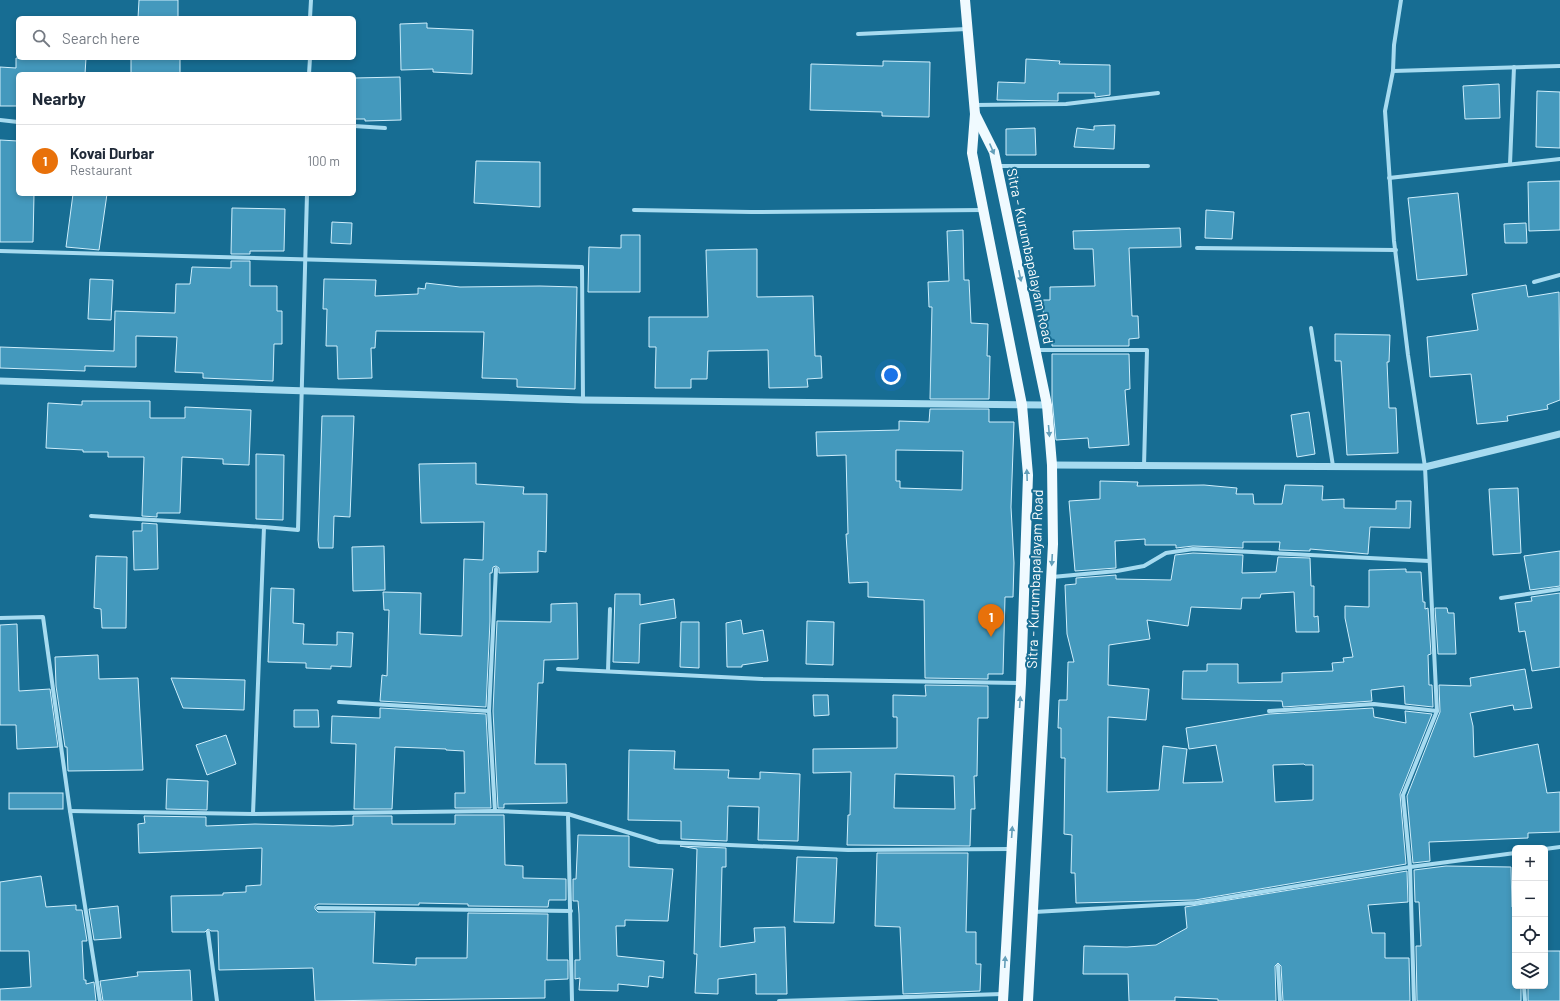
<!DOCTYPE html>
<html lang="en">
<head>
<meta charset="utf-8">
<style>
  :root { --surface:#fff; --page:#f6f6f7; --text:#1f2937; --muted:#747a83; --line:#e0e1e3; --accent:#0b8043 }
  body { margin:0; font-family:Barlow,sans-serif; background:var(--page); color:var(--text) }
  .controls { position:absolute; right:12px; bottom:12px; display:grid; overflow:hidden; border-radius:6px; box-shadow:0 2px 6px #0003 }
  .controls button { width:36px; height:36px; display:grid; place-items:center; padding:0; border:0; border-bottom:1px solid var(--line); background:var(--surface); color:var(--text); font:20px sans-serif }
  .you { position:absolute; left:891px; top:375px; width:14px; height:14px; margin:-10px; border:3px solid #fff; border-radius:50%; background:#1a73e8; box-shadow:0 0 0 6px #1a73e833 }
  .badge { display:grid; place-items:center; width:26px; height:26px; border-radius:50%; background:var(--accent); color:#fff; font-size:13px; font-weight:700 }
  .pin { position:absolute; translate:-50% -33px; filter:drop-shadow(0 1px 2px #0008) }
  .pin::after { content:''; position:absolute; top:21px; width:14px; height:12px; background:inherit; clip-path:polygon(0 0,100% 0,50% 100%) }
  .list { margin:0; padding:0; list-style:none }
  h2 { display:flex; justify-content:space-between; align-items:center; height:52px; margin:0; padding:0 16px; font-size:17px }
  h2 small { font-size:13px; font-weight:400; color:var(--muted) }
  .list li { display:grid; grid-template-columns:26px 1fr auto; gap:12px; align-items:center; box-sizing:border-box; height:72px; padding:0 16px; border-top:1px solid var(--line) }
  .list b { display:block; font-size:15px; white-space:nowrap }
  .list p { margin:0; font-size:13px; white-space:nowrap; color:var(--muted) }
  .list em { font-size:13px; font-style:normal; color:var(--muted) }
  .icon { flex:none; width:22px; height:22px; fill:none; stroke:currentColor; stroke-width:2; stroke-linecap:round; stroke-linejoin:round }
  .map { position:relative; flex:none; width:1560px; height:1001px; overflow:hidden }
  .search { position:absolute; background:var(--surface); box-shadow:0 2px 6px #0003; left:16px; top:16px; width:340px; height:44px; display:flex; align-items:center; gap:10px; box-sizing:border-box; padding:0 14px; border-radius:6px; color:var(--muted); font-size:15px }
  .panel { position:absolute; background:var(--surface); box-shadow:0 2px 6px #0003; left:16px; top:72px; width:340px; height:124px; border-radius:6px }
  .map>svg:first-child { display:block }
  .building { fill:#4499bd; stroke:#ceeefc; fill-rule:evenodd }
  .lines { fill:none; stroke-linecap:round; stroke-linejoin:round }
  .minor { stroke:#a7dbf0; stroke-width:4 }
  .tertiary { stroke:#a7dbf0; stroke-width:7 }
  .primary { stroke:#f0faff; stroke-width:10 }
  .oneway { fill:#639eb9 }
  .labels { text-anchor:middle; stroke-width:4; stroke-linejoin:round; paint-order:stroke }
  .street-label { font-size:14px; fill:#fff; stroke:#176d93 }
</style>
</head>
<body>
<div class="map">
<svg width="1560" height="1001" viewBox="0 0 1560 1001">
  <rect width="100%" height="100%" fill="#176d93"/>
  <g class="building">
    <path d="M139 0H178V18H138Z"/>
    <path d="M427 23V28L473 30 472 74 433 72V69L401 70 400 24Z"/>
    <path d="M16 58H86L85 74H18V106H0V67L16 68Z"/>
    <rect x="131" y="58" width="49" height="16"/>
    <path d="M1026 59 1060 61 1059 64 1110 65V95L1095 97V93H1058V101L997 100 998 82 1025 83Z"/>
    <path d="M883 61 930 62 929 117 882 116V112L810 110 811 64 883 66Z"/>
    <path d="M400 77 401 120 365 121V119H354V78Z"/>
    <path d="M1499 84 1500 118 1465 119 1463 86Z"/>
    <path d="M1537 91 1560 92V148L1536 147Z"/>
    <path d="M1115 125 1114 149 1074 147 1077 128 1094 130V126Z"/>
    <path d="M1035 128 1036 155H1006V129Z"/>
    <path d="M0 140 18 141V194H34L33 242H0Z"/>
    <path d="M476 161 540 162V207L474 203Z"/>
    <path d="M1560 181V230L1529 231 1528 182Z"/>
    <path d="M1458 193 1467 275 1417 280 1408 198Z"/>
    <path d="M73 194H107L99 250 66 247Z"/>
    <path d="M232 208 285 209 284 251H250V254H231Z"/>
    <path d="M1206 210 1234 212 1232 239 1205 238Z"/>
    <path d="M332 222 352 223 351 244 331 243Z"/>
    <path d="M1526 223 1527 243H1505L1504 224Z"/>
    <path d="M1180 228 1181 247 1129 248 1132 316H1138L1139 338 1129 339V346H1052V342H1044L1043 300H1050V287L1095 286 1093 249H1074L1073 231Z"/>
    <path d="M963 230 964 280H969L971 323 988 324 987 356H990L989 399H930L932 307H929L928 282 949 281 947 231Z"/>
    <path d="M621 235H640V292H588L589 247 621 248Z"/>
    <path d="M757 249V297L813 296 815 356H821L822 378 807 379 808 387 769 388 768 350 708 351 707 379H691V388H655L656 347H649V317H708L706 250Z"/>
    <path d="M231 261H250V286H277V311H282V344H274L273 381 203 378V373L175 372 177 337 136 336V367L85 366V371L0 368V347L114 351 115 311 175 313 176 284H190L192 267 231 268Z"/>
    <path d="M90 279 113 280 111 320 88 319Z"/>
    <path d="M324 279 376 280 375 296 418 294V288L425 289 426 283 460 287 540 286 577 287 575 389 517 387V379L482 378 484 332 376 331 375 348H371L372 378 338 379 337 346H326L327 309H323Z"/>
    <path d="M1526 285 1528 297 1559 292 1560 400 1547 405 1548 409 1507 416 1508 421 1477 424 1471 374 1430 377 1427 337 1478 330 1472 294Z"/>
    <path d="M1335 334 1390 335 1389 362H1387L1389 408H1396L1398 453 1347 455 1341 361H1335Z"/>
    <path d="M1052 354H1129L1130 389 1125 390 1129 445 1089 448 1088 438 1056 440 1052 399Z"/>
    <path d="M82 401H150V418H185V407L251 410 249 465 223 464V459L182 457 180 513H157V517L142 516 144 457H108V452H83V450L46 448 48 403 82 405Z"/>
    <path d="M930 409H989V422H1014L1011 507 1014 563 1013 597H1005L1003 674H988V679L925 678 924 600 868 597V582L849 583 846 534H848L846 455 817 456 816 432 899 430V421L929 422ZM896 450 963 451 962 490 900 488V481H896Z"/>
    <path d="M1309 412 1315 454 1297 457 1291 415Z"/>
    <path d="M322 416H354L350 517 334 516 333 548H319L318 540Z"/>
    <path d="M256 454 284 455 283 520 256 519Z"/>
    <path d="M476 463V484L524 487 523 494H547L546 552 538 551V572L499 573V568L496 566 493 567 492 573H490V621L486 707 380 701 382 675 387 676 389 610H384L383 592 421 593 420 634 462 636 464 559 483 560 484 522 421 523 419 464Z"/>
    <path d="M1100 481 1138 482 1137 486 1204 485 1237 488 1236 494H1253L1254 504H1282L1285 485 1323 486 1322 500 1344 499V508L1396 509V501H1411L1410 528 1370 527 1368 554 1310 549V551L1279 550 1280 542H1243V548L1193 546 1176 548V545H1145V539L1115 541 1116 568 1075 571 1069 501 1100 499Z"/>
    <path d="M1518 488 1521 553 1493 555 1489 489Z"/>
    <path d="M142 523 157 524 158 569 134 570 133 531H142Z"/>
    <path d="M384 546 385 590 353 591 352 547Z"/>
    <path d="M1560 551V586L1530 590 1524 556Z"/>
    <path d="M1193 553 1243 555 1242 573 1276 572 1278 557 1310 558 1311 586H1314V617L1318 616 1319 632H1296L1294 592 1261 594 1260 598H1242L1241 609 1191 607 1188 626 1147 620 1150 639 1109 645 1108 685 1149 689 1146 720 1108 717 1107 792 1159 790 1163 746 1187 749 1183 783 1223 782 1216 745 1189 749 1186 728 1269 714 1373 708 1374 717 1406 723 1405 711 1432 714 1400 794 1406 864 1195 900 1076 903 1075 873H1071L1072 835 1064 834 1065 758H1061V728H1058L1059 700H1067L1068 662H1074L1067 634 1065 585 1076 584V578L1116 575V579L1171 580 1175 555ZM1304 764 1305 765H1313V800L1275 802 1273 765Z"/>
    <path d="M96 556 127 557 126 628H102L101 609 94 608Z"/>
    <path d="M1406 569V572H1421L1423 602H1425V609L1428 608 1431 654 1428 655 1429 685H1432L1433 707 1405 704 1404 686 1371 690 1372 701 1283 707 1282 701 1182 699 1183 671H1207V664H1238V683L1282 682V673L1333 671 1332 663 1344 662 1343 658 1353 657 1345 618V606L1369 607V570Z"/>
    <path d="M271 588 294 589 293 623 304 624 303 644 337 645V632L353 633 351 667 331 666V669L306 668V663L268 662Z"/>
    <path d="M1560 593V667L1532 671 1525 631 1519 632 1515 603 1532 601 1531 597Z"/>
    <path d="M615 594H640V605L674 599 676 618 640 624 639 663 613 662Z"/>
    <path d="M577 603 578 659 544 660 543 683H538L535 764H566L567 803 504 804V808H498L493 711 497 621 551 622V604Z"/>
    <path d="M1435 608H1447L1448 613H1454L1456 654H1438Z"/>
    <path d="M741 620 743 634 763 630 768 661 742 665V667H727L726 623Z"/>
    <path d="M807 621 834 622 833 665 806 664Z"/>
    <path d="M681 622H699V668L680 667Z"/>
    <path d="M17 624 19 691 50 689 58 747 17 749 16 725H0V625Z"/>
    <path d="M98 655 99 679 138 678 143 770 68 771 67 747H65L56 686 55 657Z"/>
    <path d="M1525 669 1532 708 1514 710 1513 705 1470 713 1473 726 1474 757 1538 744 1547 793 1560 792V832L1528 833V838L1429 842 1430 861 1413 863 1407 796 1440 712 1439 685 1471 686 1470 678Z"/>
    <path d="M171 678 245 680 244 710 183 708Z"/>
    <path d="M925 685 988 686V718H978L977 776H974L975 809H971L970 846 847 845 848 815H850L851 772 813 773V749L897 748V717H893V695L926 696ZM895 774 954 776 955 809 894 808Z"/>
    <path d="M813 695H828L829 715 814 716Z"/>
    <path d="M380 708 486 714 491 808H455V793H465L464 751 446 750V749L395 747 392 809H354L356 744 331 743 332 716 380 718Z"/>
    <path d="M294 710H318L319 727H294Z"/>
    <path d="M226 735 236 764 207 775 196 745Z"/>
    <path d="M629 750 675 751 674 769 729 770 728 778 760 779V772L800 774 798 841 758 840 759 807 728 806 727 841 681 839V821L628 820Z"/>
    <path d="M167 779 208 781 207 810 166 809Z"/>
    <rect x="9" y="793" width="54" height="16"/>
    <path d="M455 815H504L505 865 523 866V878L566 879V900H549L548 907 468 906V904L419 903V905L318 904 315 906V909L318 912H375L373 963 416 965V958H467L468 913 548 914 547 960H568V979L545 980V998L315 1001 313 968 219 970 218 931H211L208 929 205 932H172L171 896 223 895V893L246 892V886L261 885 262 848 139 853 138 824 145 823 144 816 206 817V826L255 824 333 826 353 825V816H392V824H455Z"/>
    <path d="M578 835 629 836V867L673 869 668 921 625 920V926H616L617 956 664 961 663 978 649 976 648 987 618 984V991L579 990 580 978 575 979V960H580L579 914 578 901H573V879H576Z"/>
    <path d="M680 846 726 848V867H722L720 947 755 942 754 928 785 927 787 994H756V974L718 979V994L695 993 697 954H694L697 849Z"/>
    <path d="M877 853H968L966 932H976V964H981L980 991 903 994 900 927 875 926Z"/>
    <path d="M797 857 837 858 834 923 794 922Z"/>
    <path d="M1446 866 1511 867 1512 907H1514L1513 933H1515V986H1521V1001H1417L1416 946H1421L1419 902H1415L1414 870Z"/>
    <path d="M1407 871 1408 902 1368 905 1372 933H1385V958H1409L1410 1001H1283L1281 966 1278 963 1275 966 1276 1001H1218V999L1175 997V1001H1129L1128 974H1083L1084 946 1127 947 1156 945 1187 928 1185 907Z"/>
    <path d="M41 876 46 907 76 905V910H82L87 941H82L84 980H86V984L94 982 96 1001H0V989L31 987 29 951H0V882Z"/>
    <path d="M118 906 121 938 94 940 89 909Z"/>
    <path d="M1545 951H1560V1001H1528V986L1545 987Z"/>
    <path d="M190 970 192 1001H103L100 981 138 976 137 972Z"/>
  </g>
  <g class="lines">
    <g class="minor">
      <path d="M1401 0 1394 45 1393 71 1385 111 1394 241 1408 355 1425 467 1437 711 1403 795 1410 867 1414 1001"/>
      <path d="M310 18 311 0"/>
      <path d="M858 34 967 29"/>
      <path d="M1393 71 1560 66"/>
      <path d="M309 74 310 58"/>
      <path d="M974 105 1066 104 1158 93"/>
      <path d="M0 120 18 122"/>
      <path d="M354 126 385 128"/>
      <path d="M1510 164 1514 67"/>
      <path d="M997 166H1148"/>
      <path d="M1389 178 1560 159"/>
      <path d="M634 210 751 212 983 210"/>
      <path d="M1197 248 1396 250"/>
      <path d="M0 251 582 267 583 400"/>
      <path d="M1534 282 1560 275"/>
      <path d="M1311 328 1333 466"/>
      <path d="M1036 350H1147L1144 466"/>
      <path d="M91 516 264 527 253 814"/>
      <path d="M264 527 298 530 307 194"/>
      <path d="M1052 577 1117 571 1144 566 1166 553 1193 549 1429 561"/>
      <path d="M1501 598 1560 589"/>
      <path d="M0 618 43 617 70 811 100 1001"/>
      <path d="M558 669 762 679 1021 683"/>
      <path d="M608 671 610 609"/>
      <path d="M339 702 489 711"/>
      <path d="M1269 711 1374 704 1437 711"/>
      <path d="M70 811 253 814 495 811 568 814 572 1001"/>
      <path d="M495 811 489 711 496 569"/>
      <path d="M568 814 659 842 848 850 1011 849"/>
      <path d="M1545 849 1560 847"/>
      <path d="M318 908 571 911"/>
      <path d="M1034 912 1195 903 1410 867 1515 853"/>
      <path d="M208 932 217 1001"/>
      <path d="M1278 966 1280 1001"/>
      <path d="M1524 986 1525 1001"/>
      <path d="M779 1001 1003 994"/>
    </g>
    <g class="tertiary">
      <path d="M0 381 583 400 1047 405"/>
      <path d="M1052 465 1425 467 1560 434"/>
    </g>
    <g class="primary">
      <path d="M965 0 975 114 994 152 1047 405 1052 465 1053 544 1028 1001"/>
      <path d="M975 114 972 153 1022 405 1028 475 1021 683 1003 1001"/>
    </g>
  </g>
  <defs><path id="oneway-solid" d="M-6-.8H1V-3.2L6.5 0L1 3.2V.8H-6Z"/></defs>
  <g class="oneway">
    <use href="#oneway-solid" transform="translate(992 149) rotate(67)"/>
    <use href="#oneway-solid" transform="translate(1020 276) rotate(78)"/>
    <use href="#oneway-solid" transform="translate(1049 431) rotate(85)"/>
    <use href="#oneway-solid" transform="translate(1027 475) rotate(-92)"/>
    <use href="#oneway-solid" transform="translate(1052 560) rotate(93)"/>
    <use href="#oneway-solid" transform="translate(1020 702) rotate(-86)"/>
    <use href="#oneway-solid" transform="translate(1012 832) rotate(-86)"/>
    <use href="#oneway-solid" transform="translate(1005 962) rotate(-87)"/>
  </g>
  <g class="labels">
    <g class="street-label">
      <text transform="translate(1030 256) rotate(78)" y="5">Sitra - Kurumbapalayam Road</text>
      <text transform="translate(1035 579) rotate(-88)" y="5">Sitra - Kurumbapalayam Road</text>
    </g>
  </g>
</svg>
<div class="controls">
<button>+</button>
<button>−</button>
<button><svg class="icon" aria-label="locate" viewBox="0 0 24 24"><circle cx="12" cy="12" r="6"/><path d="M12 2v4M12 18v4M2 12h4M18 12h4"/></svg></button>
<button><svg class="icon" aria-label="layers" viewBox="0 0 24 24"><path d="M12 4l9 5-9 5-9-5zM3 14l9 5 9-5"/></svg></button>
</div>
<div class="you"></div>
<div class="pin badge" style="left:991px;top:637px;background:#e8710a">1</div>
<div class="search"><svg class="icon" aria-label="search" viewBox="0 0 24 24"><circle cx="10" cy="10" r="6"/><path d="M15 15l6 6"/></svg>Search here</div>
<section class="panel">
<h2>Nearby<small></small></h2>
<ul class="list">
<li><span class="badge" style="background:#e8710a">1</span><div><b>Kovai Durbar</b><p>Restaurant</p></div><em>100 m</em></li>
</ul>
</section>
</div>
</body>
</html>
